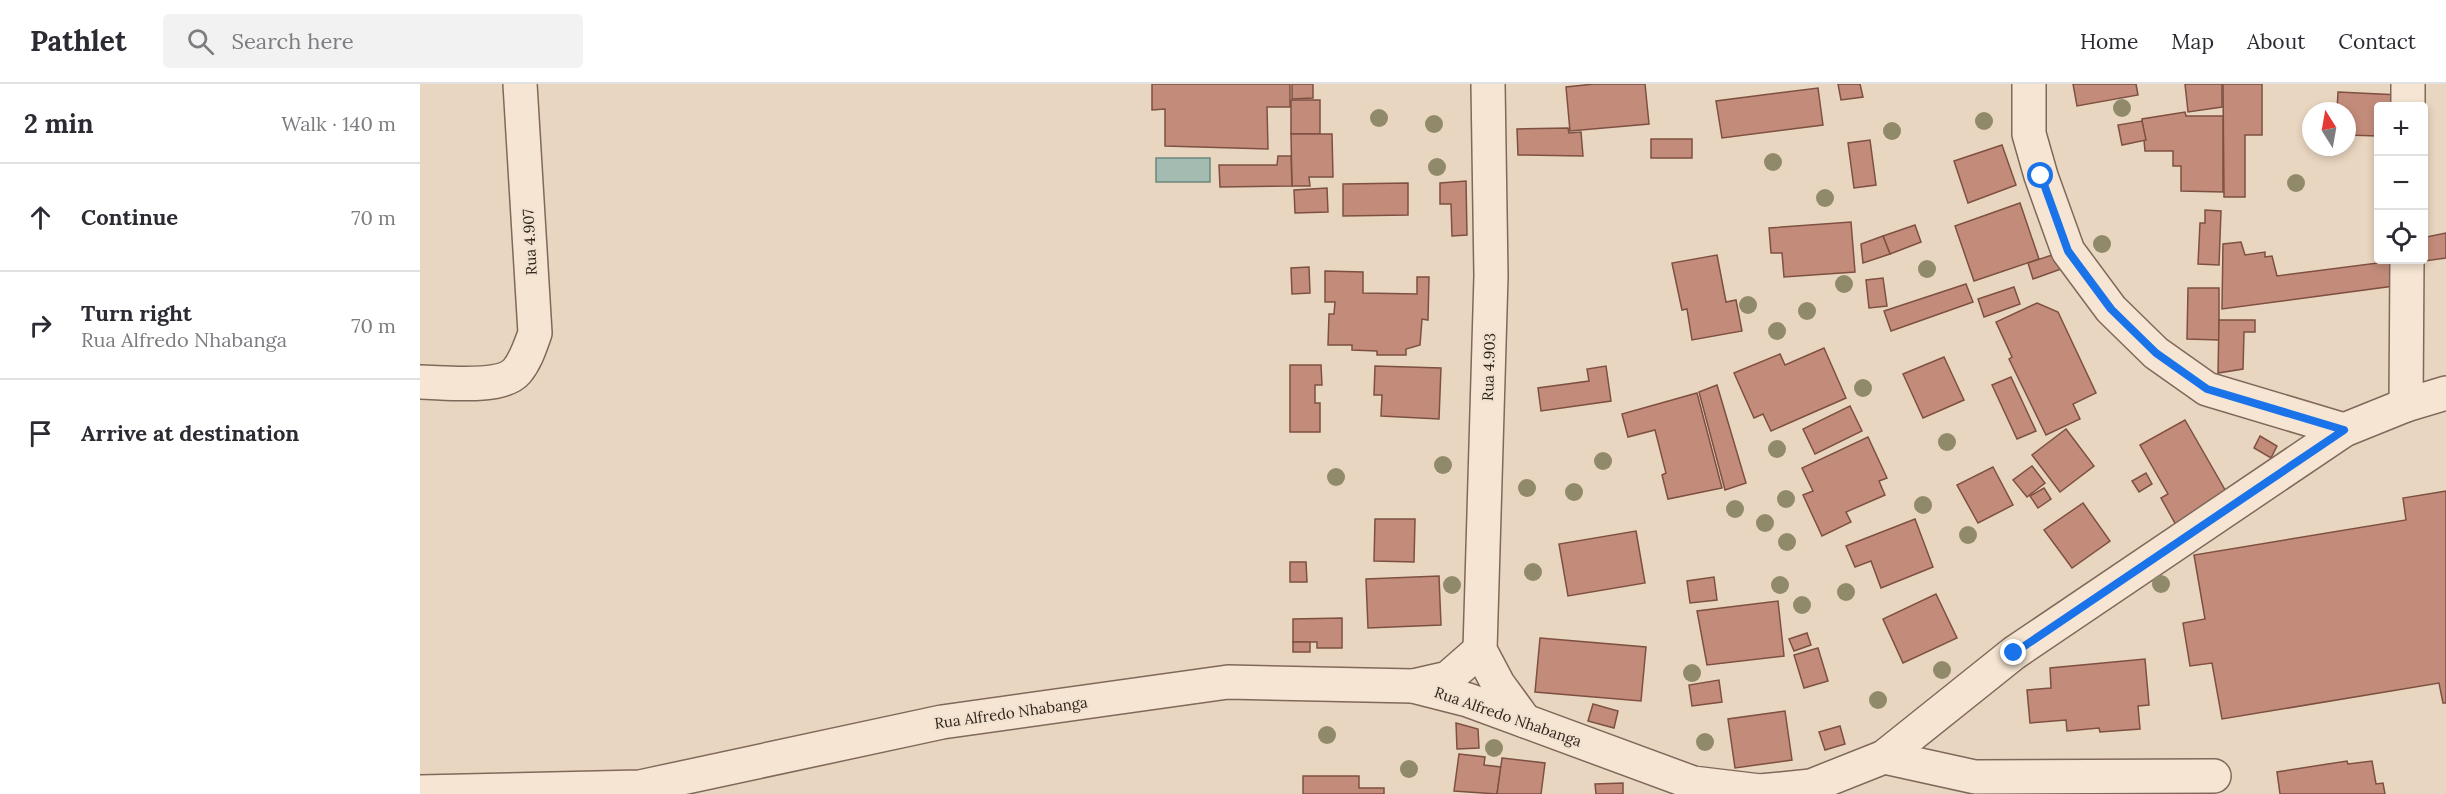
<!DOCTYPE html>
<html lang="en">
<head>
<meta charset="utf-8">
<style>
  :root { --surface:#fff; --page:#f2f2f3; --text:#2b2b33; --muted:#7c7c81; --line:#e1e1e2 }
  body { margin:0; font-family:Lora,serif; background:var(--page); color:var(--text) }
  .controls { position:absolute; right:18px; top:18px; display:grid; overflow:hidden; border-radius:6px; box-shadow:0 3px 9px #0003 }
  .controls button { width:54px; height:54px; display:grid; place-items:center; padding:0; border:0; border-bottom:2px solid var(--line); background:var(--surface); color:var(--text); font:30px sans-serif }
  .compass { position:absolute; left:1882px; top:18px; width:54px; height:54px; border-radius:50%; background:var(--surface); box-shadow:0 3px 9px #0003; rotate:349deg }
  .stop { position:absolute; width:18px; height:18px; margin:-14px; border:4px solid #1a73e8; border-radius:50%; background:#fff }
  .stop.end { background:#1a73e8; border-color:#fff; box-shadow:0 2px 6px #0008 }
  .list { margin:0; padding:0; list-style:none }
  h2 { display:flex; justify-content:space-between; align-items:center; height:78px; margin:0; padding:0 24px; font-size:26px }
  h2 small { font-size:20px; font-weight:400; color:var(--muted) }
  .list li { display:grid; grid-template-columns:39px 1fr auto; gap:18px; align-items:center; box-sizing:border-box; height:108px; padding:0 24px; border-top:2px solid var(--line) }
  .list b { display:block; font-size:22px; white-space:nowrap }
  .list p { margin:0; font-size:20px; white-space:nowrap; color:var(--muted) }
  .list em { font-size:20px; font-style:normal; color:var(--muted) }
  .icon { flex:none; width:33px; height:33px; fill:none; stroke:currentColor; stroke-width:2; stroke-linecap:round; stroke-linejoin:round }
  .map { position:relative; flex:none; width:2026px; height:710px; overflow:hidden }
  header { display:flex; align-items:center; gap:36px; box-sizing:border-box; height:84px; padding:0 30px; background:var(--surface); border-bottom:2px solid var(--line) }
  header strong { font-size:28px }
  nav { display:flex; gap:33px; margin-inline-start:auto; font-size:21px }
  .search { width:420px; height:54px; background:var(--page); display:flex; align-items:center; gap:15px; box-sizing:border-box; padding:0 21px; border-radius:6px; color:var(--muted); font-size:22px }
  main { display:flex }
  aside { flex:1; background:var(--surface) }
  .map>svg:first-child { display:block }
  .water { fill:#a3bbb0; stroke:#6b887c; stroke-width:1.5 }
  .building { fill:#c38c7a; stroke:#7d5042; stroke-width:1.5 }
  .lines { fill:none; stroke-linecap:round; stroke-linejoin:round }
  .minor-casing { stroke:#80685a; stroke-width:36 }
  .minor { stroke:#f5e5d2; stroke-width:33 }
  .tree { fill:#908a6b }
  .route { stroke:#1a73e8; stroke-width:8 }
  .labels { text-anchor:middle; stroke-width:4.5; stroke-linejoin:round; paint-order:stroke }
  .street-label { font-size:15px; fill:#31231d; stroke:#f1e2cf }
</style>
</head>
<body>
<header>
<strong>Pathlet</strong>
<div class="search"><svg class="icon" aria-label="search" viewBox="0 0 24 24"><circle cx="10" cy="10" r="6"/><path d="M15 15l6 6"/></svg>Search here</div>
<nav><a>Home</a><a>Map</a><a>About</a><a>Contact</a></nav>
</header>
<main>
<aside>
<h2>2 min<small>Walk · 140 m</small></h2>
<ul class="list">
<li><svg class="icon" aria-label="ahead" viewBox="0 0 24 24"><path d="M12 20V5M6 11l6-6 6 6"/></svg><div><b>Continue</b></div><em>70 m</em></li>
<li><svg class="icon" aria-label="right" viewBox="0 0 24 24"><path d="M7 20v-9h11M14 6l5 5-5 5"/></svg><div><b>Turn right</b><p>Rua Alfredo Nhabanga</p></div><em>70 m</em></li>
<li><svg class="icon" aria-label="arrive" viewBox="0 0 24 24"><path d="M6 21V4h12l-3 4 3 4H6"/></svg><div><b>Arrive at destination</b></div></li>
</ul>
</aside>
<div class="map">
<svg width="2026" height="710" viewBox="0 0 2026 710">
  <rect width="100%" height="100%" fill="#e9d6c0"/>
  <rect class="water" x="736" y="74" width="54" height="24"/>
  <g class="building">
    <path d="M732 0H870V23H847L848 65 745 62V25L732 26Z"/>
    <path d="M872 0H893V14L872 15Z"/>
    <path d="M1174 0H1225L1229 40 1150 47 1146 3Z"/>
    <path d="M1418 0H1440L1443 13 1421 16Z"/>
    <path d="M1653 0H1716L1718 11 1657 22Z"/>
    <path d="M1765 0H1802V23L1768 28Z"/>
    <path d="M1803 0H1842V51H1825V113H1804Z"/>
    <path d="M1398 4 1403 41 1302 54 1296 17Z"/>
    <path d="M1918 8 1980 11V22H1958V52L1927 51V27H1917Z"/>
    <rect x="871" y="16" width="29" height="34"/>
    <path d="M1765 28 1766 32H1803V108L1761 107V82H1753V67H1725L1722 35Z"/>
    <path d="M1722 37 1726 56 1702 61 1698 41Z"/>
    <path d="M1148 44 1149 49 1161 48 1163 72 1098 71 1097 45Z"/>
    <path d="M871 50H912L913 93H889L890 102H872Z"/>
    <rect x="1231" y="55" width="41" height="19"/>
    <path d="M1450 56 1456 101 1434 104 1428 59Z"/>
    <path d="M1582 61 1596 101 1548 119 1534 77Z"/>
    <path d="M858 72H871L872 102 800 103 799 81H857Z"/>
    <path d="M1046 97 1047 151 1032 152 1031 120H1020V99Z"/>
    <path d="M988 99V131L923 132V100Z"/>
    <path d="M907 104 908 128 875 129 874 106Z"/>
    <path d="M1600 119 1619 175 1554 197 1535 142Z"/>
    <path d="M1785 126 1801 127 1799 181 1778 180 1780 139H1785Z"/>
    <path d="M1431 138 1435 188 1364 193 1362 169H1351L1349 144Z"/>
    <path d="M1495 141 1501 158 1470 170 1463 152Z"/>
    <path d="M2026 149V174L2005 177 2006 153Z"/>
    <path d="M1463 152 1470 170 1443 179 1441 160Z"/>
    <path d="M1821 158 1825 171 1845 168V173L1852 172 1857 192 1973 177 1974 202 1802 225 1803 160Z"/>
    <path d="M1635 170 1641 185 1613 195 1608 179Z"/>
    <path d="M1297 171 1306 218 1316 216 1322 247 1272 256 1267 225 1262 226 1252 179Z"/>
    <path d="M889 183 890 209 872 210 871 184Z"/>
    <path d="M905 187 943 188V209L997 210V193H1009L1008 236 1002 235 1000 261 986 265V271H957V267L932 266V261H908L909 230H914L915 218H905Z"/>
    <path d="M1463 194 1467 222 1449 224 1446 196Z"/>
    <path d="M1546 200 1553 218 1471 247 1464 227Z"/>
    <path d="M1594 203 1600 220 1564 233 1558 215Z"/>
    <path d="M1768 204H1799V256L1767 255Z"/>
    <path d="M1617 219 1638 228 1676 309 1653 320 1660 335 1626 351 1589 275 1592 273 1576 238Z"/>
    <path d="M1799 236H1835V248H1824L1823 285 1798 289Z"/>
    <path d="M1404 264 1426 314 1351 347 1343 330 1334 334 1314 289 1360 270 1365 281Z"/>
    <path d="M1524 273 1544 316 1503 334 1483 290Z"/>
    <path d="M870 281H901L902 301H895V319H900V348H870Z"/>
    <path d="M955 282 1021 284 1019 335 961 332 962 311H954Z"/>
    <path d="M1186 282 1191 317 1121 327 1118 304 1169 297 1167 285Z"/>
    <path d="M1591 293 1616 347 1597 355 1572 301Z"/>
    <path d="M1297 301 1326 399 1305 406 1279 308Z"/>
    <path d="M1277 309 1302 404 1248 415 1242 391 1246 389 1235 346 1208 353 1202 330Z"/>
    <path d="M1430 322 1442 347 1395 370 1383 345Z"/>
    <path d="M1765 336 1808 411 1756 441 1741 414 1748 410 1720 361Z"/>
    <path d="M1646 345 1674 382 1640 408 1612 371Z"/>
    <path d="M1840 352 1857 362 1851 374 1834 364Z"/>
    <path d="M1448 353 1467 394 1459 397 1465 411 1426 428 1431 438 1402 452 1383 411 1393 407 1382 384Z"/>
    <path d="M1612 382 1625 399 1607 413 1593 396Z"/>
    <path d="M1573 383 1593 421 1558 439 1537 401Z"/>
    <path d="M1726 389 1732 400 1719 408 1712 397Z"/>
    <path d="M1624 404 1631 415 1618 424 1610 412Z"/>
    <path d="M2026 407V619H2023L2019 599 1802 635 1792 579 1770 582 1763 539 1785 535 1774 471 1986 436 1983 414Z"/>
    <path d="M1663 419 1690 457 1652 484 1624 446Z"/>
    <path d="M955 435H995L994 478 954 477Z"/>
    <path d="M1495 435 1513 483 1461 504 1451 477 1435 483 1426 462Z"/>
    <path d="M1216 447 1225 499 1148 512 1139 460Z"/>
    <path d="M870 478H886L887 498H870Z"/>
    <path d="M1019 492 1021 541 948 544 946 495Z"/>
    <path d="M1294 493 1297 516 1270 519 1267 497Z"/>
    <path d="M1516 510 1537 554 1483 579 1463 535Z"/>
    <path d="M1358 517 1364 572 1287 581 1277 527Z"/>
    <path d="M922 534V564H897V558H873V535Z"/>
    <path d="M1387 549 1391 561 1374 567 1369 555Z"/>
    <path d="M1120 554 1226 563 1221 617 1115 608Z"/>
    <rect x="873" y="558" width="17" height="10"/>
    <path d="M1398 564 1408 597 1384 604 1374 571Z"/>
    <path d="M1725 575 1729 621 1718 622 1720 645 1680 648 1679 644 1647 647 1646 636 1610 639 1607 606 1631 604 1630 584Z"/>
    <path d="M1299 596 1302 618 1272 622 1269 601Z"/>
    <path d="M1173 620 1198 627 1194 644 1168 637Z"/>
    <path d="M1365 627 1372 676 1315 684 1308 635Z"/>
    <path d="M1036 639 1058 645 1059 664 1037 665Z"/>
    <path d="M1420 642 1425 660 1405 666 1399 648Z"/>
    <path d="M1039 670 1065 673 1064 681 1081 683 1077 710 1034 707Z"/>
    <path d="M1082 674 1125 679 1121 710H1077Z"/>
    <path d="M1927 677 1928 680 1952 677 1956 700 1963 699 1965 710H1860L1857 688Z"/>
    <path d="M883 692H939V704H964V710H883Z"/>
    <path d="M1203 699V710H1176L1175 700Z"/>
  </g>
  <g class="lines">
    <defs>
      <g id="minor">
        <path d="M1068 0 1071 192 1060 566 1078 600 1105 637"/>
        <path d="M1609 0V50L1621 92 1648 167 1691 225 1736 269 1787 305 1924 346"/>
        <path d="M1988 22V0"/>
        <path d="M0 298C23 298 81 306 97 287 106 276 110 263 115 249L100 0"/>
        <path d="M1986 321 1987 176"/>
        <path d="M993 602 1028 594 1060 566"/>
        <path d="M1464 673 1555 693 1794 692"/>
        <path d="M0 708 220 703 522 638 808 598 993 602 1048 616 1273 699 1340 707 1391 702 1464 673 1594 569 1924 346 1986 321 2026 309"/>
      </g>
    </defs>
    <use href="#minor" class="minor-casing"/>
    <use href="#minor" class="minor"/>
  </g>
  <g class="tree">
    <circle cx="1702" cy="24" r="9"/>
    <circle cx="959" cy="34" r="9"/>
    <circle cx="1564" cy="37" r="9"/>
    <circle cx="1014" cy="40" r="9"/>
    <circle cx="1472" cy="47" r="9"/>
    <circle cx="1353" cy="78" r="9"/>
    <circle cx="1017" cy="83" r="9"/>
    <circle cx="1876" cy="99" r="9"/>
    <circle cx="1405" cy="114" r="9"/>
    <circle cx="1682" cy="160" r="9"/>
    <circle cx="1507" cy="185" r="9"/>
    <circle cx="1424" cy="200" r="9"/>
    <circle cx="1328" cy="221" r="9"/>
    <circle cx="1387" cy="227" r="9"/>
    <circle cx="1357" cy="247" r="9"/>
    <circle cx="1443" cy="304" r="9"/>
    <circle cx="1527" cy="358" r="9"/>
    <circle cx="1357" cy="365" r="9"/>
    <circle cx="1183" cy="377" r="9"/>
    <circle cx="1023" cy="381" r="9"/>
    <circle cx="916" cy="393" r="9"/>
    <circle cx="1107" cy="404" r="9"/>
    <circle cx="1154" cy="408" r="9"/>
    <circle cx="1366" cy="415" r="9"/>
    <circle cx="1503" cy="421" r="9"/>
    <circle cx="1315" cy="425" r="9"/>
    <circle cx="1345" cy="439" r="9"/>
    <circle cx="1548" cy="451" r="9"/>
    <circle cx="1367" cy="458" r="9"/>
    <circle cx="1113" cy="488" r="9"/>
    <circle cx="1741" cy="500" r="9"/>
    <circle cx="1032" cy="501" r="9"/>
    <circle cx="1360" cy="501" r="9"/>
    <circle cx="1426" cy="508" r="9"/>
    <circle cx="1382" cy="521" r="9"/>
    <circle cx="1522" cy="586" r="9"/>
    <circle cx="1272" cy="589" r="9"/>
    <circle cx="1458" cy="616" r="9"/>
    <circle cx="907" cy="651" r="9"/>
    <circle cx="1285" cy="658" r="9"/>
    <circle cx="1074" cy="664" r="9"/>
    <circle cx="989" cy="685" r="9"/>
  </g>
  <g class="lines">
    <path class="route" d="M1594 569 1924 346 1787 305 1736 269 1691 225 1648 167 1621 92"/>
  </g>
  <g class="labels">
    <g class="street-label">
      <text transform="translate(110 158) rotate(-93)" y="5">Rua 4.907</text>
      <text transform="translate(1069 283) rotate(-88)" y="5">Rua 4.903</text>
      <text transform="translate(591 629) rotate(-8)" y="5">Rua Alfredo Nhabanga</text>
      <text transform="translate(1088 633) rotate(19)" y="5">Rua Alfredo Nhabanga</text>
    </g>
  </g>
</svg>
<div class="controls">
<button>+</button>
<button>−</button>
<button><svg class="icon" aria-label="locate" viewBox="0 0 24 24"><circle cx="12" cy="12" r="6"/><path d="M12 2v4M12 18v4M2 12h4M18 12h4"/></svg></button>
</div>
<svg class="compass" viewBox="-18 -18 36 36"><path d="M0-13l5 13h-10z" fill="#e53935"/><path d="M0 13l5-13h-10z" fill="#7c7c81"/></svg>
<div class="stop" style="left:1621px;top:92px"></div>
<div class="stop end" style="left:1594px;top:569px"></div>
</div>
</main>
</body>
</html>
